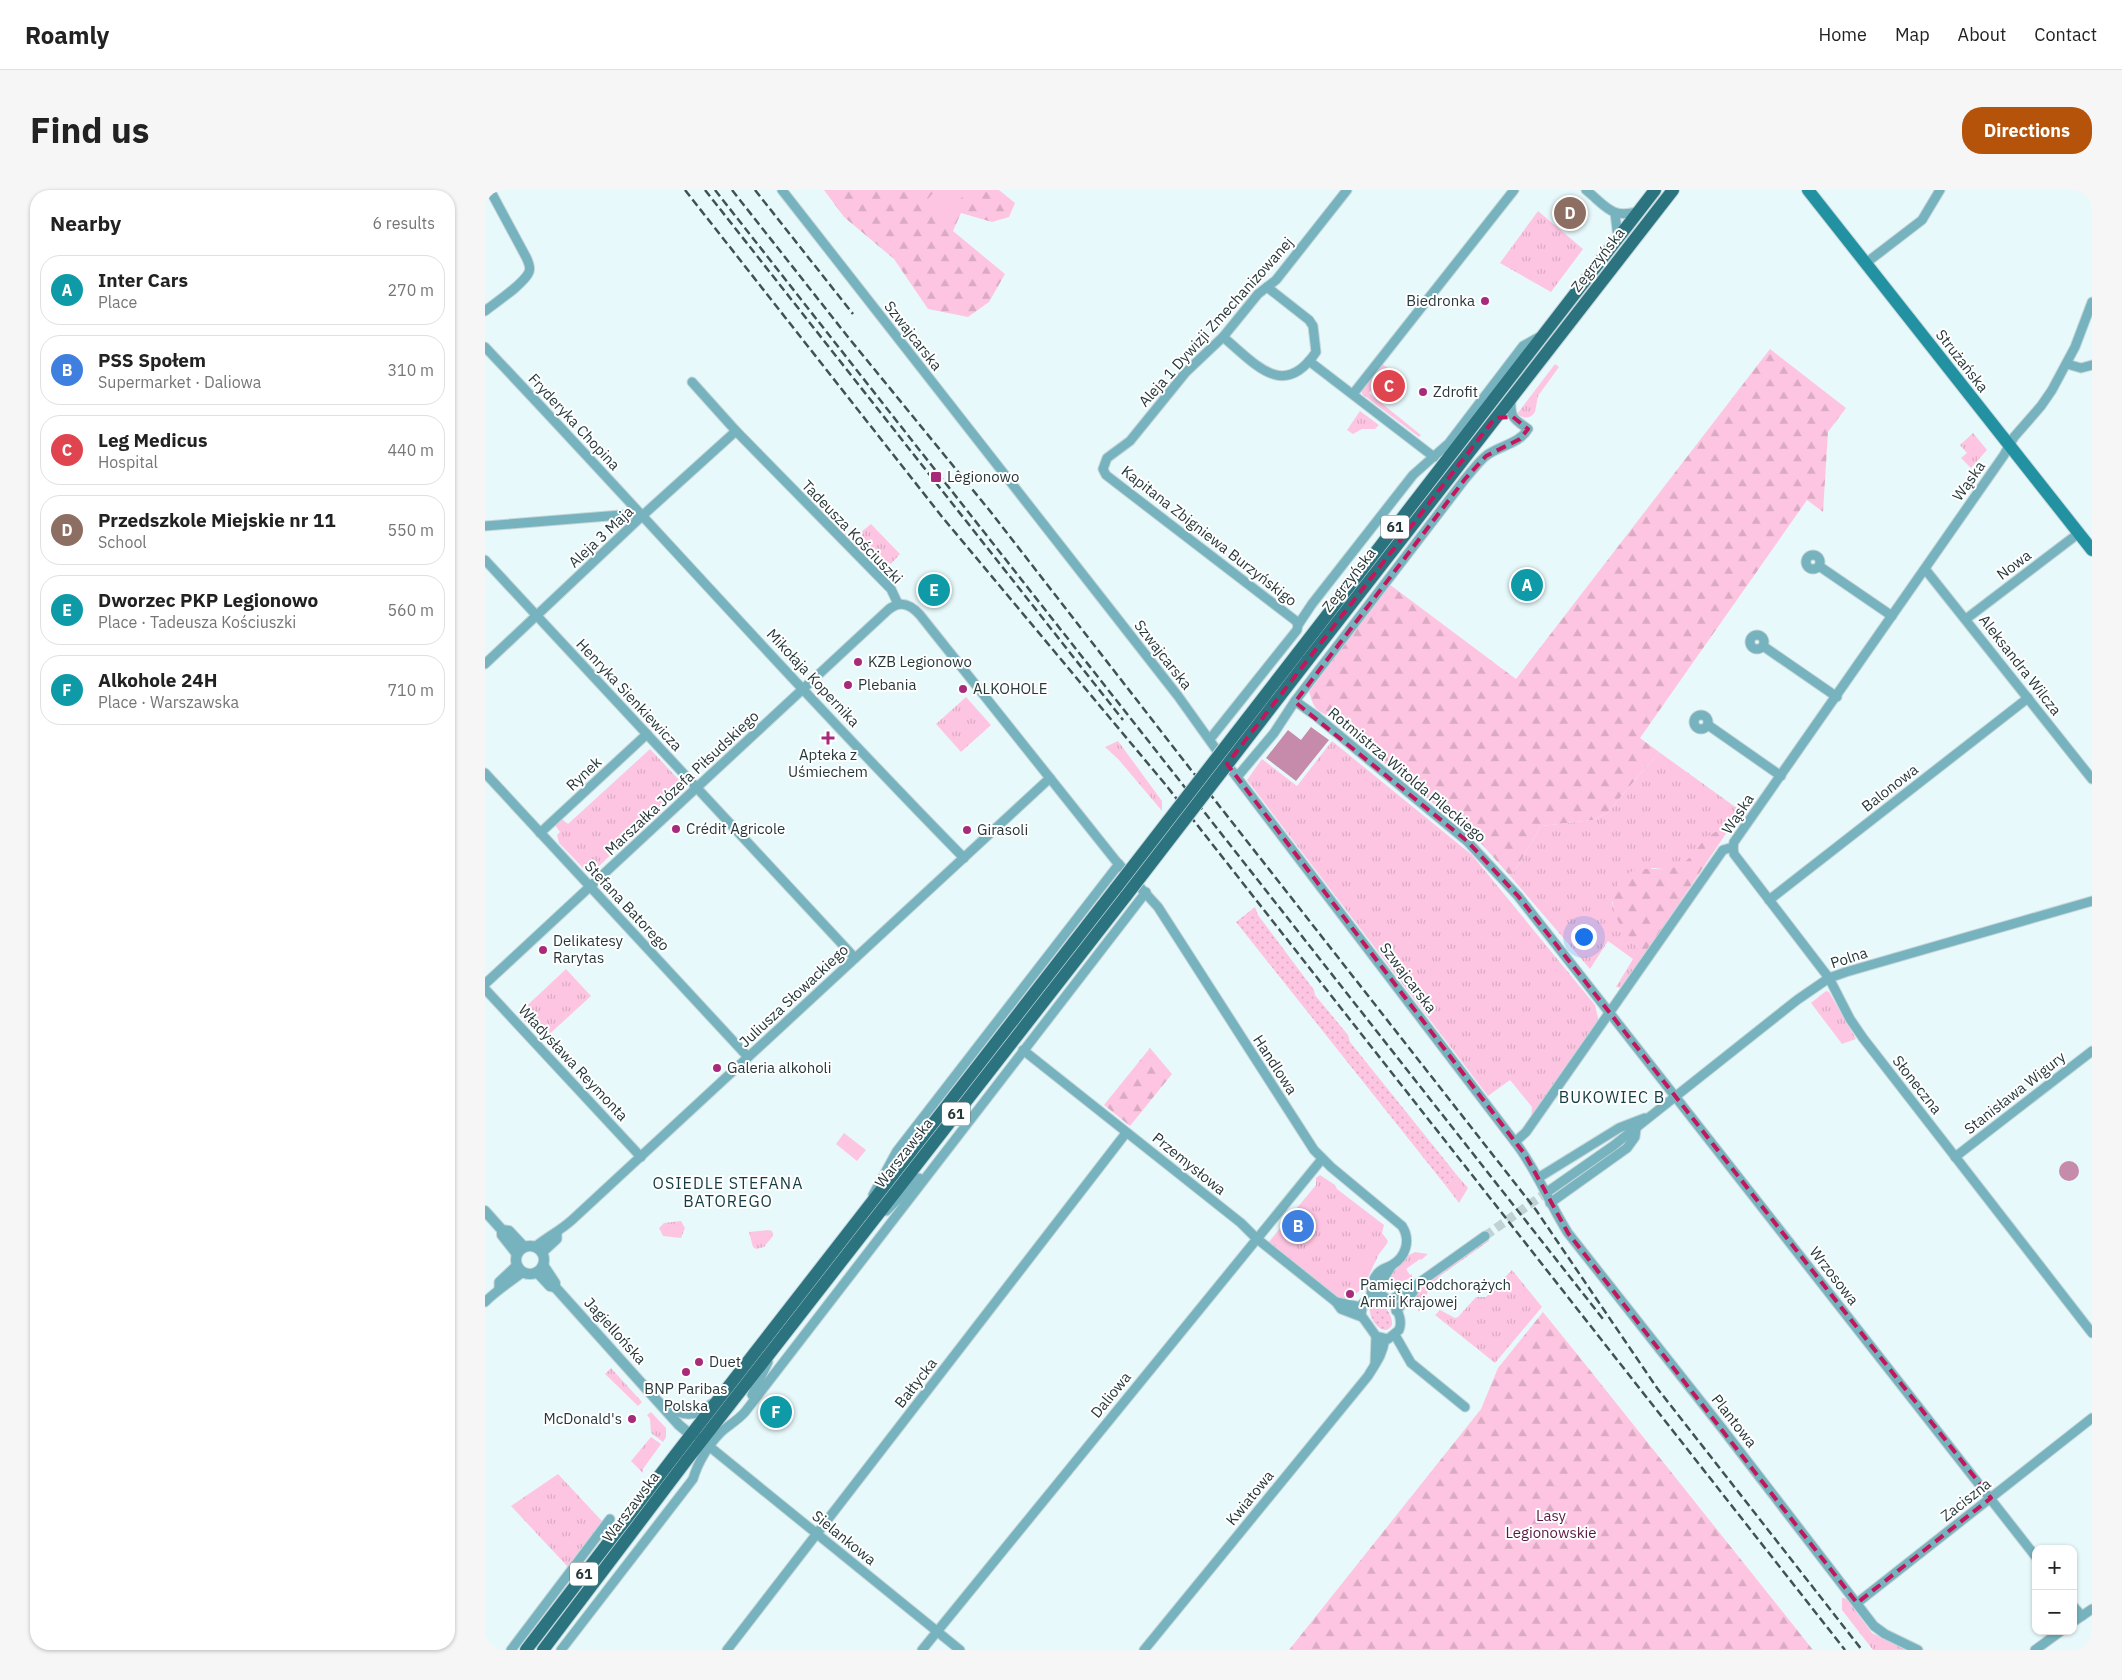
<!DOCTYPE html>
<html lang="en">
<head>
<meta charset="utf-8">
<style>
  :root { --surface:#fff; --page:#f6f6f6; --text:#222; --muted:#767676; --line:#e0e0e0; --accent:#b45309 }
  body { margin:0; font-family:"IBM Plex Sans",sans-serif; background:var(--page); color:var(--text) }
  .controls { position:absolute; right:15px; bottom:15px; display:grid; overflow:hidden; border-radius:10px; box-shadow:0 1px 4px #0004 }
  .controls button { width:45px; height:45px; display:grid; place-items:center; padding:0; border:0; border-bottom:1px solid var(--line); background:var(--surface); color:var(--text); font:25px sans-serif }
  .you { position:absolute; left:1098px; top:746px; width:18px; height:18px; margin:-12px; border:4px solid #fff; border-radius:50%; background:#1a73e8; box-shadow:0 0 0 8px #1a73e833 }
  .badge { display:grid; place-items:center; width:32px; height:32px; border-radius:50%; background:var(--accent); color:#fff; font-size:16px; font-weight:700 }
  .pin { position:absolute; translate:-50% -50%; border:2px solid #fff; box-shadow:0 1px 5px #0006 }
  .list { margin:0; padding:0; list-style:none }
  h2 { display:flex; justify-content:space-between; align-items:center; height:65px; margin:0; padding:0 20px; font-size:21px }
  h2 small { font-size:16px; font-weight:400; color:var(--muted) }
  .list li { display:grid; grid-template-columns:32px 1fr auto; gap:15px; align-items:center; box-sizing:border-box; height:70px; margin:0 10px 10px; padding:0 10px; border:1px solid var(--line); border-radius:20px }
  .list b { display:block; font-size:19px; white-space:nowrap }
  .list p { margin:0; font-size:16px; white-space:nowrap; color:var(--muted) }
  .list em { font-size:16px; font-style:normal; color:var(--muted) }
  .map { position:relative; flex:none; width:1607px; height:1460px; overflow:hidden; border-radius:20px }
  header { display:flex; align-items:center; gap:30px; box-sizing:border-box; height:70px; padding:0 25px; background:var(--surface); border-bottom:1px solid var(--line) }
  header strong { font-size:24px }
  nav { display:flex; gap:28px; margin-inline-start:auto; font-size:18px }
  .intro { display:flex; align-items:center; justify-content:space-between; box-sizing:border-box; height:120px; padding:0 30px }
  h1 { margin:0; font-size:35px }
  .button { padding:12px 22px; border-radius:20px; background:var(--accent); color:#fff; font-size:18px; font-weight:700 }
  main { display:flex; gap:30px; padding:0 30px }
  aside { flex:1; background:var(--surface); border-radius:20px; box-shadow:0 1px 4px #0004 }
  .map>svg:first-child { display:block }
  .grass { fill:url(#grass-tufts) }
  .forest { fill:url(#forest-firs) }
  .garden { fill:url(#garden-dots) }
  .pitch { fill:#fec5e2 }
  .water { fill:#c68baa }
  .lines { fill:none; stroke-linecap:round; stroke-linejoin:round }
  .minor-tunnel { stroke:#c1d2d5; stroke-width:9; stroke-dasharray:9 4.5; stroke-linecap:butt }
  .minor-casing { stroke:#c5d6d9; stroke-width:11 }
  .tertiary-casing { stroke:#c5d6d9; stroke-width:12 }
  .secondary-casing { stroke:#c5d6d9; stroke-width:14 }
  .primary-casing { stroke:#c5d6d9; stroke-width:14 }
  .minor { stroke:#77b3be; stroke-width:9 }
  .tertiary { stroke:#77b3be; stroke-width:10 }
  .secondary { stroke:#2291a2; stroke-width:12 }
  .primary { stroke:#2b737f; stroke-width:12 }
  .rail { stroke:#415255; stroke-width:2.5; stroke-dasharray:8 4; stroke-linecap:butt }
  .primary-bridge-casing { stroke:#c5d6d9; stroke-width:14; stroke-linecap:butt }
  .primary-bridge { stroke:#2b737f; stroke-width:12 }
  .marked { fill:none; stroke:#c2185b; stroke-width:4; stroke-dasharray:10 6; stroke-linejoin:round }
  .poi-dot { fill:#a82a7a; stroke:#fff; stroke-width:2 }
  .labels { text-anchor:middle; stroke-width:4; stroke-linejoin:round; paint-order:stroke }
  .shield { fill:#fff; stroke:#687476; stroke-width:1 }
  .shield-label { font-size:14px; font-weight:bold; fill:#27383b }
  .street-label { font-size:15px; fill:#27383b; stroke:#fff }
  .poi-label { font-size:15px; fill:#27383b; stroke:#fff; text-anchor:start }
  .park-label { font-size:15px; fill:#5c1642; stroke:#fff }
  .neighbourhood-label { font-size:16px; letter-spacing:1px; fill:#143c42; stroke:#fff }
</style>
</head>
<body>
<header>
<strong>Roamly</strong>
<nav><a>Home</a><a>Map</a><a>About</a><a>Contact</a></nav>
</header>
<div class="intro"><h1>Find us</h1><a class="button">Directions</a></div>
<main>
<aside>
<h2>Nearby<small>6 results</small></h2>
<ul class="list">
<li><span class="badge" style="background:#0f9aa8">A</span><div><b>Inter Cars</b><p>Place</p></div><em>270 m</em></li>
<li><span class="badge" style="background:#3f7fe0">B</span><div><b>PSS Społem</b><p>Supermarket · Daliowa</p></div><em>310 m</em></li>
<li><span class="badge" style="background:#e0444e">C</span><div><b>Leg Medicus</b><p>Hospital</p></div><em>440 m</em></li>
<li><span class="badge" style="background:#8d6e63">D</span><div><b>Przedszkole Miejskie nr 11</b><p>School</p></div><em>550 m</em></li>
<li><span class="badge" style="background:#0f9aa8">E</span><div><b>Dworzec PKP Legionowo</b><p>Place · Tadeusza Kościuszki</p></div><em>560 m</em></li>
<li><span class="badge" style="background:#0f9aa8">F</span><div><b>Alkohole 24H</b><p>Place · Warszawska</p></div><em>710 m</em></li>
</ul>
</aside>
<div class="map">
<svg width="1607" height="1460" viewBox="0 0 1607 1460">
  <defs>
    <pattern id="grass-tufts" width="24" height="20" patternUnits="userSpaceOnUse" patternTransform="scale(1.25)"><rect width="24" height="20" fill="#fec5e2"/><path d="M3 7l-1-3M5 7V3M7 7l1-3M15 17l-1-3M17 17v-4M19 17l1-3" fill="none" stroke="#daaac3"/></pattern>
    <pattern id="forest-firs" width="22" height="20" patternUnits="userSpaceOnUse" patternTransform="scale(1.25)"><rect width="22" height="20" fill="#fec5e2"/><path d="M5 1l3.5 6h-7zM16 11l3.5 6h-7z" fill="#daaac3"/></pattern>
    <pattern id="garden-dots" width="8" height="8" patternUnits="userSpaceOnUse" patternTransform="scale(1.25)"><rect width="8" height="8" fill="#fec5e2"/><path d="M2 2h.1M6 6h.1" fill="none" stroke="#daaac3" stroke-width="1.8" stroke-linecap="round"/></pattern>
  </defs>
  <rect width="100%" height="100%" fill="#e8f9fc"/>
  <g class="grass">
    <path d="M1053 21 1098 59 1066 102 1015 73Z"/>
    <path d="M897 174 903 178 884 203 936 245 934 247 877 204V199Z"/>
    <path d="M1070 174 1074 177 1053 206 1050 222C1045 229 1039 229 1032 224Z"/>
    <path d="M875 221 894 235 890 239H877L868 244 862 240Z"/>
    <path d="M1488 243 1502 260 1486 278 1476 268 1482 263 1475 255Z"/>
    <path d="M386 334 415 364 406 374 403 372 399 376 375 343Z"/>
    <path d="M481 507 506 535 476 562 451 534Z"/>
    <path d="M633 551 677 611V621L634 570 620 557Z"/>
    <path d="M847 551 987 665 1110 815 1114 832 1045 943 1047 917 1025 890 1003 906 762 590 777 569 812 596Z"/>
    <path d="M165 559 196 592 195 598 110 680 106 675 100 680 74 653 72 645 75 642 70 635 77 629 83 634Z"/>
    <path d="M1174 562 1256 621 1242 642C1216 641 1212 675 1187 679 1181 680 1173 678 1167 678L1127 712C1133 734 1144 748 1160 764L1137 798 1131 797 1148 769 1123 751 1105 779 1026 687 1056 636 1108 630 1122 623Z"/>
    <path d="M81 779 106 806 58 850 33 824Z"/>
    <path d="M1341 801 1344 802 1371 849 1357 854 1326 813Z"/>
    <path d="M971 984 983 998 974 1013 961 996Z"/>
    <path d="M835 985 850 995 852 999 899 1035 897 1043 903 1051C900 1058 895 1061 892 1068 884 1083 877 1112 855 1108 852 1108 848 1104 845 1102L783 1053 831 995V988Z"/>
    <path d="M196 1031 200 1038 196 1048 178 1046 174 1038 179 1033Z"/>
    <path d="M283 1040 287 1041 288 1046 279 1057 271 1059 268 1057 264 1042Z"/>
    <path d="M1003 1049 1004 1051 955 1086 944 1099 934 1122 926 1107 942 1092Z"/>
    <path d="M930 1062 943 1064 936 1070 935 1069 921 1079 925 1085 927 1084V1087L913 1094 903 1087 924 1065Z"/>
    <path d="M1027 1080 1057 1117 1010 1173 950 1125 955 1120 970 1128 973 1127 991 1107H1001Z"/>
    <path d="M126 1178 157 1212 153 1216 120 1184Z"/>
    <path d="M166 1222 181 1238V1247L178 1252 166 1243 165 1229 162 1225Z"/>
    <path d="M166 1247 176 1254 158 1279V1283L146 1271Z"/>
    <path d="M73 1284 117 1331 83 1377 26 1316Z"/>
    <path d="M1357 1408 1362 1409 1387 1443 1422 1460H1388L1357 1420Z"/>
  </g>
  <g class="forest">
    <path d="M339 0H514L530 13 524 27 507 32 476 23 468 41 520 84 504 112 483 127 443 119 409 69 359 27Z"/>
    <path d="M1285 159 1361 218 1343 242 1338 322 1322 310 1155 548 1174 562 1122 623 1108 630 1056 636 1026 687 994 651 881 558C875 523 847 536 830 517 827 513 826 507 824 502L904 394 1031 489Z"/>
    <path d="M1233 641 1242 642 1160 764C1142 746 1117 720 1133 694 1138 687 1143 682 1151 680 1165 677 1181 682 1193 676 1211 668 1215 647 1233 641Z"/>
    <path d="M665 858 687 884 645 936 619 915Z"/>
    <path d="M1058 1122 1092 1164 1328 1460H804L996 1219 1013 1178Z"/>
  </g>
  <g class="garden">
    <path d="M770 717 773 725 829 800 830 805 863 845 865 852 971 984 961 996 751 732Z"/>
    <path d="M891 1112C900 1113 908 1126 907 1135 898 1150 882 1127 885 1116Z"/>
  </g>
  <g class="pitch">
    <path d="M451 0H483L459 28 440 12Z"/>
    <path d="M359 943 381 960 372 971 351 954Z"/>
    <path d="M878 1059 891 1069 872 1093 859 1083Z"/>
  </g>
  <g class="water">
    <path d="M826 537 844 550 811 591 781 568 803 540 816 550Z"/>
    <circle cx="1584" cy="981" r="10"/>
  </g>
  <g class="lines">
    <path class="minor-tunnel" d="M1000 1046 1065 1000"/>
    <defs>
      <g id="minor">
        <path d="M297 0 693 506 738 569 1030 952C1052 980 1064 1013 1083 1043L1236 1237 1389 1436 1400 1444 1433 1460"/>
        <path d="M1101 0C1121 16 1127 30 1154 21"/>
        <path d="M1130 23 1133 48"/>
        <path d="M1381 73 1437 30 1455 0"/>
        <path d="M0 121C10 113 39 94 44 82 46 77 43 71 41 67L5 0"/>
        <path d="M738 147C770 173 798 211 831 162L828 136 824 130 782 97"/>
        <path d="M0 157C160 326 315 501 479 668"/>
        <path d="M824 171 949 267"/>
        <path d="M1582 174 1596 178 1607 175"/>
        <path d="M207 192 251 241 406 399 413 414"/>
        <path d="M868 204 1029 0"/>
        <path d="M0 336 148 324 157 326"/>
        <circle cx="1328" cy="372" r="7"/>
        <path d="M0 370 370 768"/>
        <path d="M1334 376 1407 426"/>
        <path d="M1440 379 1607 589"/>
        <path d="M1481 429 1594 343"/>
        <path d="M813 435 811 431 621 285 618 279 622 268 645 251 701 182 738 147 773 104 791 90 862 0"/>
        <circle cx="1272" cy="452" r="7"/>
        <path d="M1278 456 1352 507"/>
        <path d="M0 474 157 326 251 241"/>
        <path d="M810 511 831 526 982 651 1033 706 1551 1367"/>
        <circle cx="1216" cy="532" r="7"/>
        <path d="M1223 535 1296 586"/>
        <path d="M725 549 812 440 813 435 827 414 928 285 964 253 1038 156 1054 147"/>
        <path d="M0 583 263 867"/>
        <path d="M752 587 789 543 810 511 980 289C987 281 994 271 1002 265 1016 255 1034 254 1043 239 1029 229 1025 228 1026 210"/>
        <path d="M55 643 162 544"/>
        <path d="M1248 657 1249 652 1519 265 1529 247 1556 216 1567 200 1590 157 1607 112"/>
        <path d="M1248 657 1249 664 1344 788 1365 829 1378 848 1607 1143"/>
        <path d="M1284 710 1543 508"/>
        <path d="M0 794 403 420C415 410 425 414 435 425L631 671 673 717 829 960 846 977 917 1036C926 1050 921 1067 907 1075 902 1078 897 1078 893 1083 887 1089 886 1097 886 1105"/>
        <path d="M0 799 156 967"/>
        <path d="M538 860 756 1033 771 1048 851 1112 856 1119 877 1127"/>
        <path d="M1030 952 1041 942 1238 660 1248 657"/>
        <path d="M1470 967 1607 861"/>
        <path d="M1053 988 1134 938 1160 928"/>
        <path d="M1065 1000 1128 956 1312 810 1344 788 1361 782 1607 711"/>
        <path d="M388 1005 412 961 634 674"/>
        <path d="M1065 1013 1142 958 1150 947 1151 939"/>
        <path d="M401 1021 434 988"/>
        <path d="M50 1057C63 1046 75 1041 87 1030L565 588"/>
        <path d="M57 1063 72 1049V1043"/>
        <path d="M14 1098V1092L32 1075"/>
        <path d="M889 1104C905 1104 920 1125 914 1140L903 1149 891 1146 876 1125 878 1113Z"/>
        <path d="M896 1104V1093L907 1075"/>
        <path d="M905 1111 924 1097 931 1095 1000 1046"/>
        <path d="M0 1112C12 1100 24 1093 38 1082"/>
        <path d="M851 1112 876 1117"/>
        <path d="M911 1121 928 1102 931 1095"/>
        <path d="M910 1145 926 1173 980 1217"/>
        <path d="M890 1173 891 1146"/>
        <path d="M267 1205 283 1172"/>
        <path d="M225 1257 475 1460"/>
        <path d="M1372 1413 1607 1228"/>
        <path d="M1588 1416 1597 1426"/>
        <path d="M1588 1432 1607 1419"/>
        <path d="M26 1460 125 1329"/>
        <path d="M76 1460 208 1289C213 1272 224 1254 236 1242 244 1235 253 1230 260 1222L661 702"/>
        <path d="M242 1460 641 943"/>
        <path d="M437 1460 837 969"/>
        <path d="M659 1460 883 1186C892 1171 897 1166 900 1149"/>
        <path d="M1550 1460 1576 1441"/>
      </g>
      <g id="tertiary">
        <path d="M0 1021 17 1040 24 1041 39 1057"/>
        <path d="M17 1040V1045L32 1064"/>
        <circle cx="45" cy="1070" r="14"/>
        <path d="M58 1075 70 1093V1097L194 1235 206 1245H211"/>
        <path d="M52 1082 65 1096 70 1097"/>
        <path d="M180 1214C198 1227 210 1227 227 1214"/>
      </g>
      <path id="secondary" d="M1323 0 1607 360"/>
      <g id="primary">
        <path d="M812 464 1170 0"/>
        <path d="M822 471 1188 0"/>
        <path d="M41 1460 191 1264 631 698"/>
        <path d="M58 1460 201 1271 641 706"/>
      </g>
    </defs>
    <use href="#minor" class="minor-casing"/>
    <use href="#tertiary" class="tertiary-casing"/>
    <use href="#secondary" class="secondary-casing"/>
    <use href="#primary" class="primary-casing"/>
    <use href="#minor" class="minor"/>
    <use href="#tertiary" class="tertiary"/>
    <use href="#secondary" class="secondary"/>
    <use href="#primary" class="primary"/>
    <g class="rail">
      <path d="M200 0 458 328 680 594 1360 1460"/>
      <path d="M220 0 638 530"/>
      <path d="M230 0 1118 1129"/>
      <path d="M247 0 363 147 505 321 696 567 1051 1020 1172 1198 1377 1460"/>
      <path d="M270 0 368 124"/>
    </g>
    <defs>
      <g id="primary-bridge">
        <path d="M631 698 812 464"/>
        <path d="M641 706 822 471"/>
      </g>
    </defs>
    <use href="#primary-bridge" class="primary-bridge-casing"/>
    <use href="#primary-bridge" class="primary-bridge"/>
  </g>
  <path class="marked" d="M1028 227 1043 239 1035 249 1001 266 980 289 810 512 982 651 1033 706 1506 1308 1372 1413 1083 1043 1041 966 742 574 1010 228Z"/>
  <g class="poi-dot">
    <circle cx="1000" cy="111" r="5"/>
    <circle cx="938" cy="202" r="5"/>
    <rect x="445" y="281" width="12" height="12" rx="2.5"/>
    <circle cx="373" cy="472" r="5"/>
    <circle cx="363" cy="495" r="5"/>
    <circle cx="478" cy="499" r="5"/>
    <path d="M340.5 540.5h5v5h5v5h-5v5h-5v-5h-5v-5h5z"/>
    <circle cx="191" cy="639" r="5"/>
    <circle cx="482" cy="640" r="5"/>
    <circle cx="58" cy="760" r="5"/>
    <circle cx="232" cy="878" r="5"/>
    <circle cx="865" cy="1104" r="5"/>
    <circle cx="214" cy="1172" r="5"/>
    <circle cx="201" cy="1182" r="5"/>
    <circle cx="147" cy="1229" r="5"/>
  </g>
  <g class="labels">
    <g class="shield">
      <rect x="896" y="325.5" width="28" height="23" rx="4"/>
      <rect x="457" y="912.5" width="28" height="23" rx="4"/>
      <rect x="85" y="1372.5" width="28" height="23" rx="4"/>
    </g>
    <g class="shield-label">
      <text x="910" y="342">61</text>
      <text x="471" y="929">61</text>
      <text x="99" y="1389">61</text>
    </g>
    <g class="street-label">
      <text transform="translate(1113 70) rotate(-52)" y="5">Zegrzyńska</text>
      <text transform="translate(731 132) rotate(-48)" y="5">Aleja 1 Dywizji Zmechanizowanej</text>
      <text transform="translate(428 146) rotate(52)" y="5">Szwajcarska</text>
      <text transform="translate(1477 171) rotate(52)" y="5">Strużańska</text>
      <text transform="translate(89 232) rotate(47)" y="5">Fryderyka Chopina</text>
      <text transform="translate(1484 291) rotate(-55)" y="5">Wąska</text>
      <text transform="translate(367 342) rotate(46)" y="5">Tadeusza Kościuszki</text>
      <text transform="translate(724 346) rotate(38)" y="5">Kapitana Zbigniewa Burzyńskigo</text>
      <text transform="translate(116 347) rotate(-43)" y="5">Aleja 3 Maja</text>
      <text transform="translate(1529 375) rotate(-37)" y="5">Nowa</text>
      <text transform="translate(864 390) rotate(-52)" y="5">Zegrzyńska</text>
      <text transform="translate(678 465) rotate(52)" y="5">Szwajcarska</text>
      <text transform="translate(1535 475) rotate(52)" y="5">Aleksandra Wilcza</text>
      <text transform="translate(328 488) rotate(47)" y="5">Mikołaja Kopernika</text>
      <text transform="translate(144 505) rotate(47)" y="5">Henryka Sienkiewicza</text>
      <text transform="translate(99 584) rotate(-43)" y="5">Rynek</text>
      <text transform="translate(922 585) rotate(40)" y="5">Rotmistrza Witolda Pileckiego</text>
      <text transform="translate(197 593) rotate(-43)" y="5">Marszałka Józefa Piłsudskiego</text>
      <text transform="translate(1405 598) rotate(-38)" y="5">Balonowa</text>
      <text transform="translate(1253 624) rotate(-56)" y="5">Wąska</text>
      <text transform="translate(142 716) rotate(47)" y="5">Stefana Batorego</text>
      <text transform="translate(1364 768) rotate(-18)" y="5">Polna</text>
      <text transform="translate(923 788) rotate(53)" y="5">Szwajcarska</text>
      <text transform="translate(309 806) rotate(-43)" y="5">Juliusza Słowackiego</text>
      <text transform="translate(88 873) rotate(47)" y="5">Władysława Reymonta</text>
      <text transform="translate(790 875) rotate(57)" y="5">Handlowa</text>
      <text transform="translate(1432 895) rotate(52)" y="5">Słoneczna</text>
      <text transform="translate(1530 903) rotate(-38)" y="5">Stanisława Wigury</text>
      <text transform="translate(419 963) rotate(-52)" y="5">Warszawska</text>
      <text transform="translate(704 974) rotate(39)" y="5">Przemysłowa</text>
      <text transform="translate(1349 1086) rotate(52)" y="5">Wrzosowa</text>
      <text transform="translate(130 1141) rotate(48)" y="5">Jagiellońska</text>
      <text transform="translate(431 1193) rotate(-52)" y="5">Bałtycka</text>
      <text transform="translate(626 1205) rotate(-51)" y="5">Daliowa</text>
      <text transform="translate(1249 1231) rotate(52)" y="5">Plantowa</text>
      <text transform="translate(765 1308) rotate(-51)" y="5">Kwiatowa</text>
      <text transform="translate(1481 1310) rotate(-38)" y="5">Zaciszna</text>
      <text transform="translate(146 1317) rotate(-53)" y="5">Warszawska</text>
      <text transform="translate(359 1348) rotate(39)" y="5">Sielankowa</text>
    </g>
    <g class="poi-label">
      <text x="990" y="116" text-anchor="end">Biedronka</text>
      <text x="948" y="207">Zdrofit</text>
      <text x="462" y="292">Legionowo</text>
      <text x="383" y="477">KZB Legionowo</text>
      <text x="373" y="500">Plebania</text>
      <text x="488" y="504">ALKOHOLE</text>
      <text x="343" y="570" text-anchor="middle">Apteka z<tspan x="343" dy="17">Uśmiechem</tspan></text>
      <text x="201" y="644">Crédit Agricole</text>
      <text x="492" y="645">Girasoli</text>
      <text x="68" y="756">Delikatesy<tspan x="68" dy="17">Rarytas</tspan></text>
      <text x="242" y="883">Galeria alkoholi</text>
      <text x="875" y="1100">Pamięci Podchorążych<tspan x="875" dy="17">Armii Krajowej</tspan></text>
      <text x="224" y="1177">Duet</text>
      <text x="201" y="1204" text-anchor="middle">BNP Paribas<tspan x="201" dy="17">Polska</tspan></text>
      <text x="137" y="1234" text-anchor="end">McDonald's</text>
    </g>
    <g class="park-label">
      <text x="1066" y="1331">Lasy<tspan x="1066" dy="17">Legionowskie</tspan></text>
    </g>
    <g class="neighbourhood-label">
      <text x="1127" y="913">BUKOWIEC B</text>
      <text x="243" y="999">OSIEDLE STEFANA<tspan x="243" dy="18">BATOREGO</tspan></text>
    </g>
  </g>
</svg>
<div class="controls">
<button>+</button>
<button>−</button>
</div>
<div class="you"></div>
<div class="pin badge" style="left:1042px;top:395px;background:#0f9aa8">A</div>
<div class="pin badge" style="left:813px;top:1036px;background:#3f7fe0">B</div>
<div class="pin badge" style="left:904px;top:196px;background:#e0444e">C</div>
<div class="pin badge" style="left:1085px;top:23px;background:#8d6e63">D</div>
<div class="pin badge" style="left:449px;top:400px;background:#0f9aa8">E</div>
<div class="pin badge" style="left:291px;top:1222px;background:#0f9aa8">F</div>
</div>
</main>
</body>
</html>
